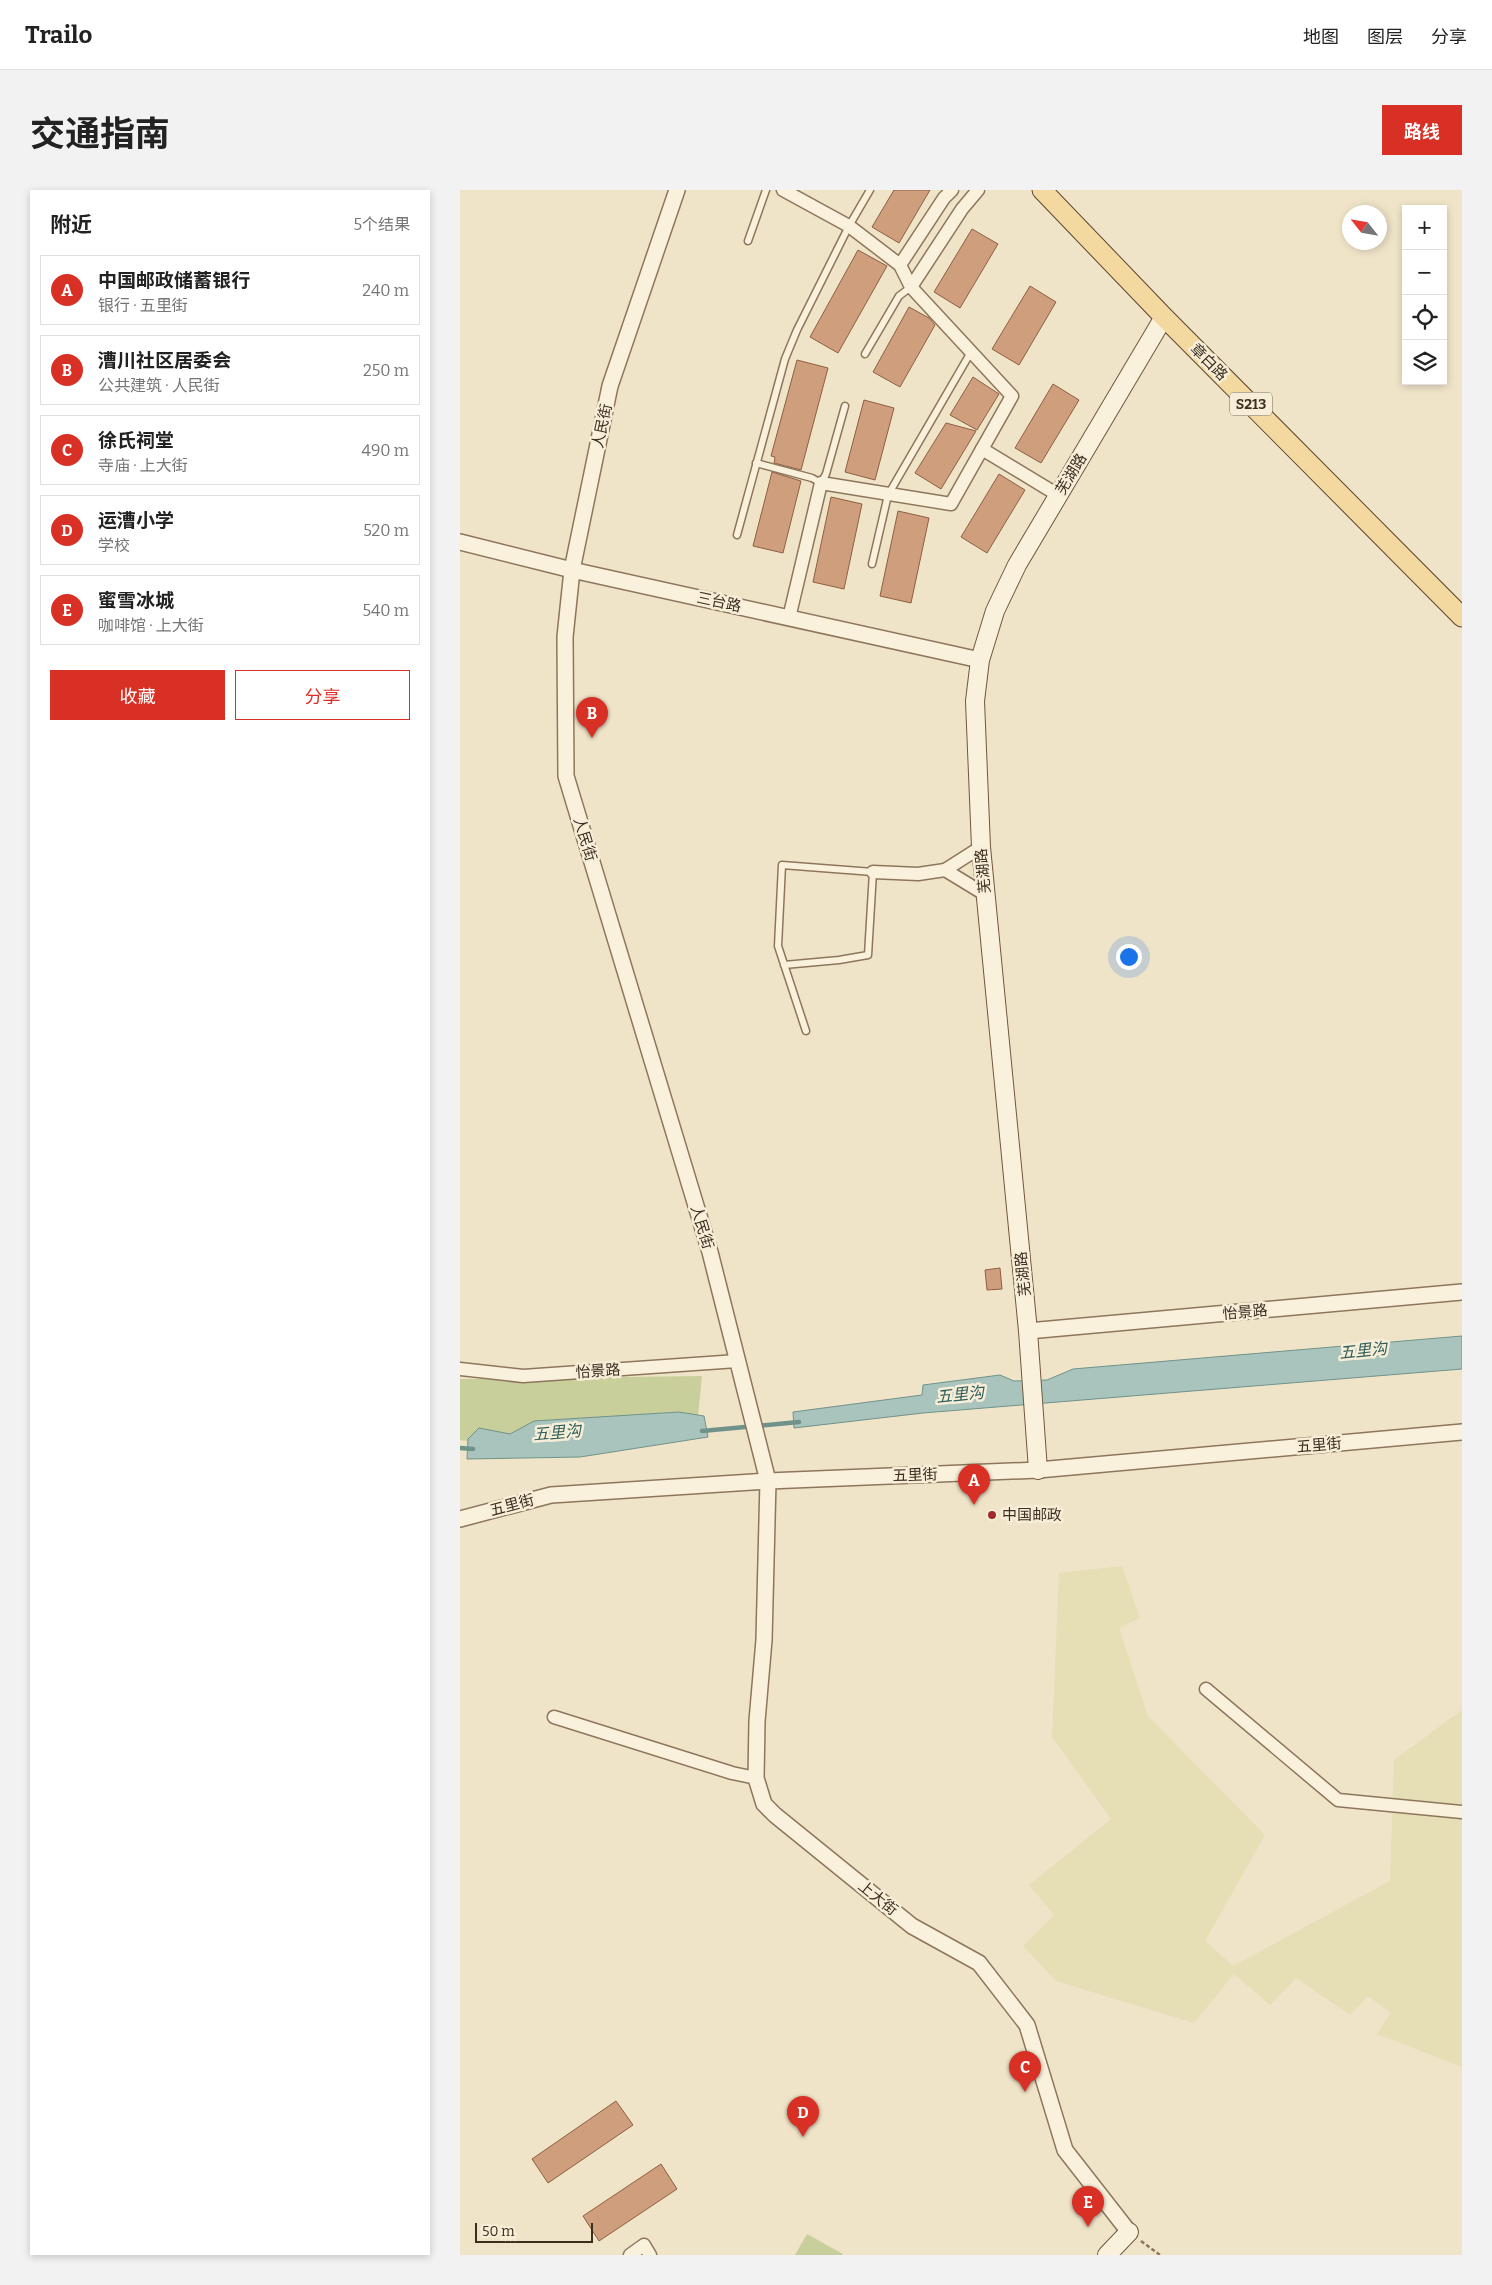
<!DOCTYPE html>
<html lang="zh">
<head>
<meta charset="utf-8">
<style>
  :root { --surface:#fff; --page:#f2f2f2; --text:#222; --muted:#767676; --line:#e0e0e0; --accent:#d93025 }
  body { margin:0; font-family:Bitter,"Noto Sans SC",serif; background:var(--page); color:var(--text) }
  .controls { position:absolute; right:15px; top:15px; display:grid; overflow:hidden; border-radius:0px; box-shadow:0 2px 8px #0003 }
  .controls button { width:45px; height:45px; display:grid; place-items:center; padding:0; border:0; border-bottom:1px solid var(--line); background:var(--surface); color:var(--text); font:25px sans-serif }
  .compass { position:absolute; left:882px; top:15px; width:45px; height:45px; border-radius:50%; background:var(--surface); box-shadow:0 2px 8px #0003; rotate:301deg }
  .scale { position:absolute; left:15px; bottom:12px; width:118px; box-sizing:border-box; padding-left:5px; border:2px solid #3d2e20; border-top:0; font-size:14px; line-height:18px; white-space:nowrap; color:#3d2e20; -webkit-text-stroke:4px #f7eed8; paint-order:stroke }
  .you { position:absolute; left:668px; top:766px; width:18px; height:18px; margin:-12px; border:4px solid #fff; border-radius:50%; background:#1a73e8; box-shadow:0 0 0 8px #1a73e833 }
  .badge { display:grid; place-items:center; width:32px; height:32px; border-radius:50%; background:var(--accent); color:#fff; font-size:16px; font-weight:700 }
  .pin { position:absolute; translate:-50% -41px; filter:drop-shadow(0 1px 2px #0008) }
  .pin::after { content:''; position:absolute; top:26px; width:18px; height:15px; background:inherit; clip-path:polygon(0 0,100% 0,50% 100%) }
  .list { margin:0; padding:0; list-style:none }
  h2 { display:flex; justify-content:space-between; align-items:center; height:65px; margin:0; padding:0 20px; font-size:21px }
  h2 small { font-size:16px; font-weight:400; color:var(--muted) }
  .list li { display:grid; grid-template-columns:32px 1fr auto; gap:15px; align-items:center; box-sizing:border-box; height:70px; margin:0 10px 10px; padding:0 10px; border:1px solid var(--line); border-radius:0px }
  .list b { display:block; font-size:19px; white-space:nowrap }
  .list p { margin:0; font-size:16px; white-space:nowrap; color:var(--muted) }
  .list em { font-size:16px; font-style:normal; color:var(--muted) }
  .actions { display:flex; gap:10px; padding:15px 20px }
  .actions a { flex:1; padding:11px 0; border:1px solid var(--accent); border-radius:0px; text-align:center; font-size:18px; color:var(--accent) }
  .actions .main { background:var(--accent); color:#fff }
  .icon { flex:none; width:28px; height:28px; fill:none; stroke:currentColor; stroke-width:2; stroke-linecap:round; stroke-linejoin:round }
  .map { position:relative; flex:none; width:1002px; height:2065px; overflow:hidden; border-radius:0px }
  header { display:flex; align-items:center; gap:30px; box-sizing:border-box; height:70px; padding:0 25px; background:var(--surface); border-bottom:1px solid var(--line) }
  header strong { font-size:24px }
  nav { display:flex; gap:28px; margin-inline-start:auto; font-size:18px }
  .intro { display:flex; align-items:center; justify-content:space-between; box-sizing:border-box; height:120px; padding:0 30px }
  h1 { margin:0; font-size:35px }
  .button { padding:12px 22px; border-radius:0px; background:var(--accent); color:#fff; font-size:18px; font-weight:700 }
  main { display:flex; gap:30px; padding:0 30px }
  aside { flex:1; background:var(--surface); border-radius:0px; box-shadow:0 2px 8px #0003 }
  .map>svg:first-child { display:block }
  .farmland { fill:#e6deb5 }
  .green { fill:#c9cf9b }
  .water { fill:#a9c4bc; stroke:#6f938a }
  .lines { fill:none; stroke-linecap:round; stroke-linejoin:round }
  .stream { stroke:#6f938a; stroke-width:4.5 }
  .building { fill:#cf9f7d; stroke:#8d5f41 }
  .service-casing { stroke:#8d765c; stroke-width:9 }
  .minor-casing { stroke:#8d765c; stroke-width:15 }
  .tertiary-casing { stroke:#8d765c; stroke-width:18 }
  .secondary-casing { stroke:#6f573f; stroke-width:20 }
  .primary-casing { stroke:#5b4430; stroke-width:21 }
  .path { stroke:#8d765c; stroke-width:2.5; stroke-dasharray:4 2.5; stroke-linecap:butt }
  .service { stroke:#faf1dc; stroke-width:6 }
  .minor { stroke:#faf1dc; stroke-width:12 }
  .tertiary { stroke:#faf1dc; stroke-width:15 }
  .secondary { stroke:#faf1dc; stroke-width:18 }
  .primary { stroke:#f3d9a0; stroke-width:19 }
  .poi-dot { fill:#9e2a2b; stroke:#f7eed8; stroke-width:2 }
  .labels { text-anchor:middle; stroke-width:5; stroke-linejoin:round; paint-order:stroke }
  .shield { fill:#f7eed8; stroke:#756857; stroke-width:1 }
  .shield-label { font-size:14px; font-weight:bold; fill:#3d2e20 }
  .street-label { font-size:15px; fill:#3d2e20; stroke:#f7eed8 }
  .poi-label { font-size:15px; fill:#3d2e20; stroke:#f7eed8; text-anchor:start }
  .water-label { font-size:16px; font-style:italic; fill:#2f5d5a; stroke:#f7eed8 }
</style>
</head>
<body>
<header>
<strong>Trailo</strong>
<nav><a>地图</a><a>图层</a><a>分享</a></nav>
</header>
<div class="intro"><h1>交通指南</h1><a class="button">路线</a></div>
<main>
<aside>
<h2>附近<small>5个结果</small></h2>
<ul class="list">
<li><span class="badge">A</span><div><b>中国邮政储蓄银行</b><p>银行 · 五里街</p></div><em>240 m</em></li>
<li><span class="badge">B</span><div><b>漕川社区居委会</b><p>公共建筑 · 人民街</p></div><em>250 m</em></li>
<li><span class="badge">C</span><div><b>徐氏祠堂</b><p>寺庙 · 上大街</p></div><em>490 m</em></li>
<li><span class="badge">D</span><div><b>运漕小学</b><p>学校</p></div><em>520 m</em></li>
<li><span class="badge">E</span><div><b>蜜雪冰城</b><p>咖啡馆 · 上大街</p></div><em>540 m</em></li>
</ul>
<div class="actions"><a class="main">收藏</a><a>分享</a></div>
</aside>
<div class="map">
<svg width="1002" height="2065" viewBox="0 0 1002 2065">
  <rect width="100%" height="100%" fill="#f0e4c8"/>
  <path class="farmland" d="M662 1376 680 1428 659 1438 688 1526 805 1645 745 1751 773 1776 930 1691 934 1570 1002 1520V1877L917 1844 931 1823 908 1806 890 1825 836 1788 810 1815 774 1784 734 1833 596 1791 563 1756 594 1725 569 1695 651 1629 592 1547 599 1383Z"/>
  <g class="green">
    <path d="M242 1186 237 1237 22 1253 0 1250V1189Z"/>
    <path d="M347 2044 383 2064 382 2065H335Z"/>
  </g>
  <g class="water">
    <path d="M1002 1146V1179L463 1223 334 1238 333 1222 462 1205 463 1195 540 1185 554 1191 587 1190 613 1179Z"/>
    <path d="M219 1222 244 1226 248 1247 120 1267 7 1269 8 1249 19 1238 50 1244 74 1231Z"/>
  </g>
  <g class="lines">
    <g class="stream">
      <path d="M242 1241 339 1232"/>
      <path d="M0 1258 13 1259"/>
    </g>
  </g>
  <g class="building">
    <path d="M434 0H470L439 53 412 37Z"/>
    <path d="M512 39 538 54 500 118 474 102Z"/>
    <path d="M398 60 427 76 378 163 350 147Z"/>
    <path d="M570 96 596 112 559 175 532 159Z"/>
    <path d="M449 117 469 128 475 135 440 197 413 182Z"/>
    <path d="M337 170 368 178 341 280 314 273 315 267 311 266Z"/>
    <path d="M513 187 539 204 517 240 490 225Z"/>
    <path d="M593 194 619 210 581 273 555 258Z"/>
    <path d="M404 210 434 218 415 290 385 282Z"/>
    <path d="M486 233 516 241 481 299 455 283Z"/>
    <path d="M312 282 341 291 323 363 293 356Z"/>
    <path d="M539 284 565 300 527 363 501 347Z"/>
    <path d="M371 307 402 314 384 399 353 392Z"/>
    <path d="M438 321 469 328 451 413 420 406Z"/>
    <path d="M540 1078 542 1099 527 1100 525 1080Z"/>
    <path d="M156 1911 173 1935 88 1993 72 1969Z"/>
    <path d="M201 1974 217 1999 139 2051 123 2026Z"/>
  </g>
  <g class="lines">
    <defs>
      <g id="service">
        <path d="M288 51 306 0"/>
        <path d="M405 164 439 106 451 97"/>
        <path d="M296 273 352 288 361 293 366 284 385 216"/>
        <path d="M277 345 325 169 337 140 389 36 410 0"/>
        <path d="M412 374 428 305 511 162"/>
        <path d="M324 775 379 770 408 765 413 682 322 675 318 756 346 841"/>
      </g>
      <g id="minor">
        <path d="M323 0 389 36 440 75 451 97 552 206 491 314 361 293 329 428"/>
        <path d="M440 75 484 8 492 0"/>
        <path d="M451 97 502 19 518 0"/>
        <path d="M522 259 598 305"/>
        <path d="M521 657 485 680 526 705"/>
        <path d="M413 682 458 684 485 680"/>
        <path d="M0 1179 63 1186 277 1171"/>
        <path d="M746 1499 878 1610 1002 1622"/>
        <path d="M94 1527 272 1583 296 1588"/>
        <path d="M170 2065 184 2055 190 2065"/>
      </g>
      <g id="tertiary">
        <path d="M217 0 150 196 112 380 105 447 106 586 250 1062 308 1291 304 1450 297 1531 296 1588 304 1614 315 1625 452 1736 519 1773 567 1835 605 1960 669 2042"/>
        <path d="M0 352 112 380 520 470"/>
        <path d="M568 1141 1002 1102"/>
        <path d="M0 1329 91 1305 308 1291 578 1280 1002 1242"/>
      </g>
      <g id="secondary">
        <path d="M578 1280 568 1141 521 657 515 511 520 470 535 421 557 375 704 127"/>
        <path d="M647 2065 669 2042"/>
      </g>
      <path id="primary" d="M582 0 704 127 1002 427"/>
    </defs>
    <use href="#service" class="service-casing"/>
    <use href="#minor" class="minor-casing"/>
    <use href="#tertiary" class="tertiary-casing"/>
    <use href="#secondary" class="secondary-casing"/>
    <use href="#primary" class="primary-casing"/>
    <path class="path" d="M681 2051 700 2065"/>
    <use href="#service" class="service"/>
    <use href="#minor" class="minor"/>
    <use href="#tertiary" class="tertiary"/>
    <use href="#secondary" class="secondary"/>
    <use href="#primary" class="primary"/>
  </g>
  <circle class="poi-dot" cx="532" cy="1325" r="5"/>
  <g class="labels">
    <rect class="shield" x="770" y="202.5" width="42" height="23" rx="4"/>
    <g class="shield-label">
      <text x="791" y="219">S213</text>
    </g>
    <g class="street-label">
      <text transform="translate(749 172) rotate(45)" y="5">章白路</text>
      <text transform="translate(142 236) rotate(-78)" y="5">人民街</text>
      <text transform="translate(611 284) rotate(-59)" y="5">芜湖路</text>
      <text transform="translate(259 412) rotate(12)" y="5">三台路</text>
      <text transform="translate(125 649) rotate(73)" y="5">人民街</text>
      <text transform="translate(523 681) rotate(-95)" y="5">芜湖路</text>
      <text transform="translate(242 1037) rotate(73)" y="5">人民街</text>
      <text transform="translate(563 1084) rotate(-96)" y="5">芜湖路</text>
      <text transform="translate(785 1122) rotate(-5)" y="5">怡景路</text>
      <text transform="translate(138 1181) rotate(-4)" y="5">怡景路</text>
      <text transform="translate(859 1255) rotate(-5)" y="5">五里街</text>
      <text transform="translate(455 1285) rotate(-2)" y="5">五里街</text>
      <text transform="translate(52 1315) rotate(-15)" y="5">五里街</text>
      <text transform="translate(418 1708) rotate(39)" y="5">上大街</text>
    </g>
    <g class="poi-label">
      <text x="542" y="1330">中国邮政</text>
    </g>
    <g class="water-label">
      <text transform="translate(903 1160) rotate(-6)" y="6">五里沟</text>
      <text transform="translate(500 1204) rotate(-6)" y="6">五里沟</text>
      <text transform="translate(97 1242) rotate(-5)" y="6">五里沟</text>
    </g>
  </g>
</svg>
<div class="controls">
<button>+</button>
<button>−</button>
<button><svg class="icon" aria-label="locate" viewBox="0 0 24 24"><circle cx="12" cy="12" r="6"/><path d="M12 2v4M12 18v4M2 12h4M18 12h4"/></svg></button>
<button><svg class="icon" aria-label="layers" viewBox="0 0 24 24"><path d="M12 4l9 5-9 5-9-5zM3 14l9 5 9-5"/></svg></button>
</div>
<svg class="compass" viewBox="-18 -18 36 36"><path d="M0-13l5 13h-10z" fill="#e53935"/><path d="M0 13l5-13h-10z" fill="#767676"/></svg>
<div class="scale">50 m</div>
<div class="you"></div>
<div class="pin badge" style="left:514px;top:1315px">A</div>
<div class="pin badge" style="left:132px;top:548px">B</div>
<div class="pin badge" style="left:565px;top:1902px">C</div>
<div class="pin badge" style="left:343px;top:1947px">D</div>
<div class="pin badge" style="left:628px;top:2037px">E</div>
</div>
</main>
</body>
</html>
